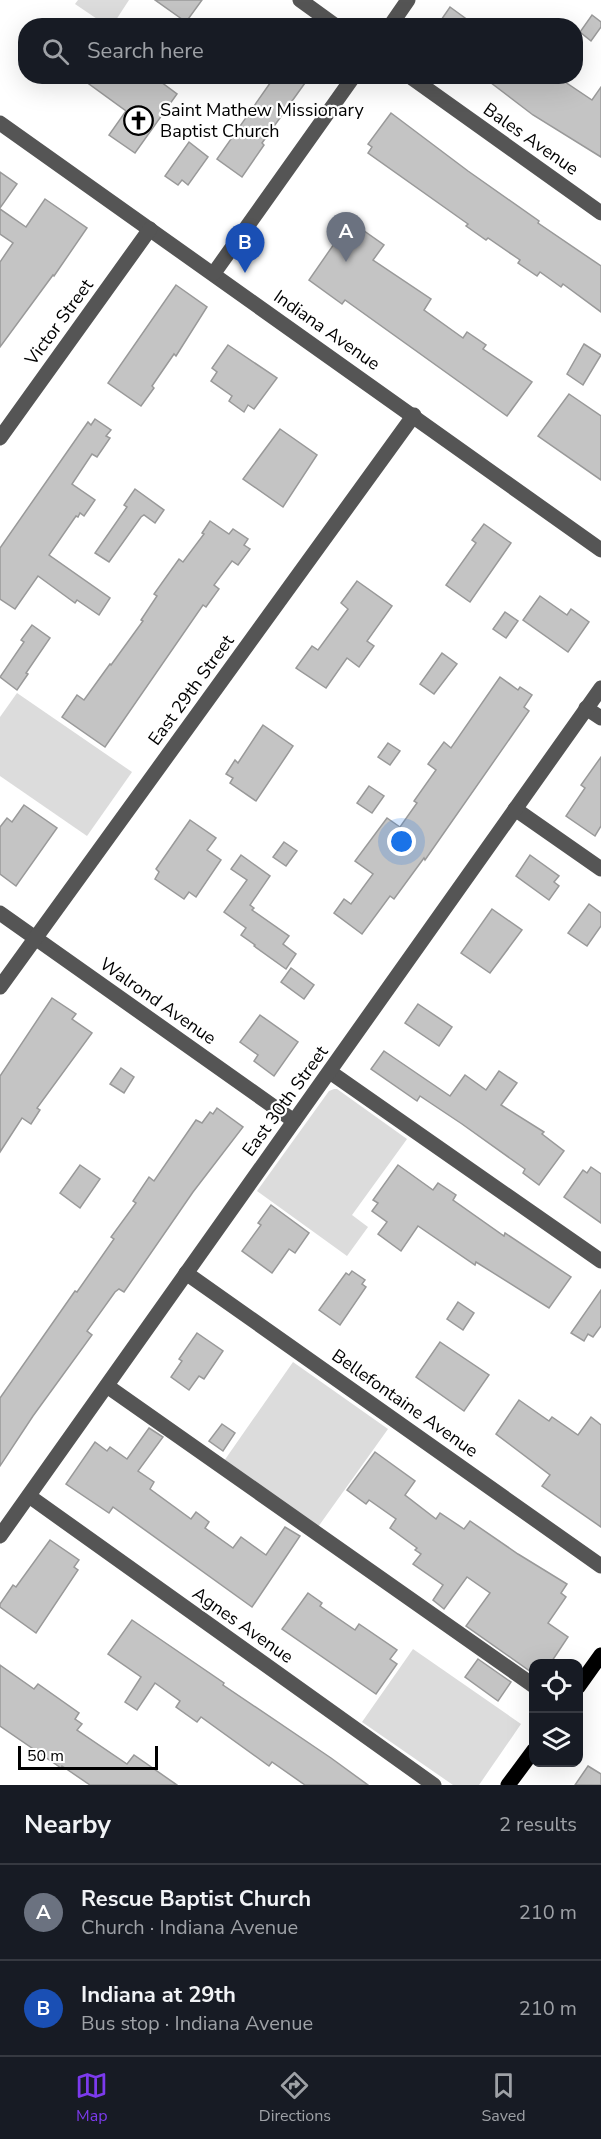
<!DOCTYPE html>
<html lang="en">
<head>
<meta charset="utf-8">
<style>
  :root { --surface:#171b24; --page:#20242c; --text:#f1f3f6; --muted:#9ea1a6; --line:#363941; --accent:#7c3aed }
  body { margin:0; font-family:"Nunito Sans",sans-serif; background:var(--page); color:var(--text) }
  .controls { position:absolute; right:18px; bottom:18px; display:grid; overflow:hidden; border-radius:12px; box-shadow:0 6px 24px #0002 }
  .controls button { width:54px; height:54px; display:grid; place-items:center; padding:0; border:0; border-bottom:2px solid var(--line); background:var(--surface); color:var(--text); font:30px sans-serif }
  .scale { position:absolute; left:18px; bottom:15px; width:140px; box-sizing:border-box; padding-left:6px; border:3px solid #000; border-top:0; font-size:16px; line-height:21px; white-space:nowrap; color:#000; -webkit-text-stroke:4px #fff; paint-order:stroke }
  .you { position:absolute; left:402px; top:842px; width:21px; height:21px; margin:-15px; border:4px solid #fff; border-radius:50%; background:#1a73e8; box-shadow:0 0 0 9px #1a73e833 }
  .badge { display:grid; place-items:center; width:39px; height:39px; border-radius:50%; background:var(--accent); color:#fff; font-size:20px; font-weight:700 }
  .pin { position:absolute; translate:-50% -50px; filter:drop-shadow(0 2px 3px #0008) }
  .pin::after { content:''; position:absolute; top:32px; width:21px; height:18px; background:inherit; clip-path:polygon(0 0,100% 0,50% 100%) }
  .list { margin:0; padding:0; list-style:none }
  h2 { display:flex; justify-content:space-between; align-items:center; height:78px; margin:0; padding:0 24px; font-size:26px }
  h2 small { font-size:20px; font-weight:400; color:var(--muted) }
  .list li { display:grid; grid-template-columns:39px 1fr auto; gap:18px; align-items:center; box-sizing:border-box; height:96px; padding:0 24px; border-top:2px solid var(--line) }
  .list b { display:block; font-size:22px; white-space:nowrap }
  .list p { margin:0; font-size:20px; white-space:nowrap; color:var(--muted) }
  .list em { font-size:20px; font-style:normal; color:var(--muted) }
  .icon { flex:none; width:33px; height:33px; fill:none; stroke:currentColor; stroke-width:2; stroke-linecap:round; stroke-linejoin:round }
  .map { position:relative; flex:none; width:601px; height:1785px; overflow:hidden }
  .search { position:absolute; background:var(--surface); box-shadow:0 6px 24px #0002; left:18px; right:18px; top:18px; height:66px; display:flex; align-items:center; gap:15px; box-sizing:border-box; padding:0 21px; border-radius:24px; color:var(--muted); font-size:22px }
  .sheet { height:270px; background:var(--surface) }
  nav { display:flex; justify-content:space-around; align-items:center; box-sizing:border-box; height:84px; border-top:2px solid var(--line); background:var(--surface); font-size:16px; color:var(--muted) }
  nav a { display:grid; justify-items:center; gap:3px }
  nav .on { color:var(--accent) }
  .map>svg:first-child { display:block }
  .green { fill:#dcdcdc }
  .building { fill:#c4c4c4; stroke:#999; stroke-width:1.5 }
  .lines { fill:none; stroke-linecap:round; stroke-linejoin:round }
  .minor { stroke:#555; stroke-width:15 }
  .major { stroke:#000; stroke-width:15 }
  .labels { text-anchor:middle; stroke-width:4.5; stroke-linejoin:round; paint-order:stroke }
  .poi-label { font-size:18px; fill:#000; stroke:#fff; text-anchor:start }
  .street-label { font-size:18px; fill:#000; stroke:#fff }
</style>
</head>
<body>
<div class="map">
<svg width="601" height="1785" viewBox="0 0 601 1785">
  <rect width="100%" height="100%" fill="#fff"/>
  <g class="green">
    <path d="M78 0H129L112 26 106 25 75 4Z"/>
    <path d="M17 693 132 772 87 836 0 776V717Z"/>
    <path d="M334 1089H337L407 1139 352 1215 368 1227 347 1256 257 1191 329 1091Z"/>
    <path d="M293 1362 388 1429 318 1527 224 1461Z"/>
    <path d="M413 1649 521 1724 479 1785H453L362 1722Z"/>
  </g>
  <g class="building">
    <path d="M155 0H202L186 22Z"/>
    <path d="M450 7 476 26H437Z"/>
    <path d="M592 15 601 22V27L591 41 580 32Z"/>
    <path d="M78 76H153L177 94 135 153 109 135 126 111Z"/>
    <path d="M275 76H310L262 143 264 145 242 177 217 159Z"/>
    <path d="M482 76H556L592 100 601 87V157L533 115Z"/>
    <path d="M391 113 468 171 539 221 538 223 601 266V312L563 284 561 287 540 272 537 276 518 263 520 260 488 238 486 240 466 226 468 224 368 153 372 147 368 144Z"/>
    <path d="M189 142 208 157 188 185 182 180 178 185 165 176Z"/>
    <path d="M0 172 17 184 0 208Z"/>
    <path d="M45 199 87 228 54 276 53 275 0 347V262L13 243 0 234V209L26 227Z"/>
    <path d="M350 221 384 245 373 260 431 299 424 310 463 338 467 332 486 345 483 349 532 382 507 416 345 300 342 304 309 280Z"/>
    <path d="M176 285 207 307 176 356 174 354 152 386 154 388 141 406 108 383Z"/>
    <path d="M584 344 601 355 583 385 567 374Z"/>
    <path d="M228 345 277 378 254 409 248 405 244 412 229 401 232 396 211 381 217 372 212 368Z"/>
    <path d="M569 394 601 416V480L538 436Z"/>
    <path d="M95 419 111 430 106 436 110 438 97 457 92 454 72 484 95 500 84 516 80 513 78 517 76 516 49 555 110 598 99 615 77 600 75 603 38 576 15 609 0 599V548L88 422 91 425Z"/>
    <path d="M280 429 317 455 283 507 243 479Z"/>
    <path d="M135 489 164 510 155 523 144 515 141 517 109 562 95 553 127 507 124 505Z"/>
    <path d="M210 521 229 534 233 529 248 539 244 545 250 549 238 565 232 561 214 585 219 589 206 607 203 605 105 747 62 717 77 695 84 700 110 664 111 665 143 621 141 620 157 596 154 594 179 559 183 562 204 534 202 533Z"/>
    <path d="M484 524 511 543 470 602 446 585 476 543 472 540Z"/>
    <path d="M357 581 392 606 367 641 374 646 359 667 347 658 326 688 296 668 312 646 318 650 348 609 341 603Z"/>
    <path d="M540 596 567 615 571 609 589 622 568 652 523 620Z"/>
    <path d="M505 612 518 621 506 638 493 629Z"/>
    <path d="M32 625 50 638 26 673 28 674 17 690 0 677 24 642 21 640Z"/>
    <path d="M442 653 457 664 434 694 420 684Z"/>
    <path d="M500 677 518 690 520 687 532 695 524 707 529 711 425 860 424 858 394 899 390 896 362 934 334 913 344 899 351 904 373 874 355 861 387 818 400 827 417 803 414 801 436 770 428 764 444 742 451 748Z"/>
    <path d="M263 725 293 746 256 801 230 783 233 778 226 774 235 760 238 763Z"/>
    <path d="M388 743 400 751 390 765 378 757Z"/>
    <path d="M601 757V826L595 836 566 816 585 788 581 785Z"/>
    <path d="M369 786 384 796 372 813 357 803Z"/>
    <path d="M24 805 57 828 16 886 0 874V827L7 818 12 822Z"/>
    <path d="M190 820 216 838 207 850 221 860 196 897 189 892 184 899 155 879 159 872 156 869Z"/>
    <path d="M284 842 297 851 286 866 273 857Z"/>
    <path d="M241 855 270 876 250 905 254 908 252 910 289 936 283 944 296 954 286 969 254 946 255 945 241 935 246 928 224 912 247 880 231 869Z"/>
    <path d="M530 855 559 876 554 882 559 886 549 900 516 876Z"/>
    <path d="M589 904 601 913V926L587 946 568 933Z"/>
    <path d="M492 909 522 930 490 973 461 953Z"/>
    <path d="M291 968 314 985 304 999 281 982Z"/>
    <path d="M52 998 76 1014 72 1019 92 1033 37 1108 40 1110 31 1124 22 1118 0 1152V1076Z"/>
    <path d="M418 1004 452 1027 439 1046 405 1023Z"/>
    <path d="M260 1015 298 1042 274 1076 254 1061 258 1055 240 1042Z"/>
    <path d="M384 1051 450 1096 465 1075 486 1090 499 1071 517 1083 501 1105 544 1132 542 1134 564 1151 539 1185 523 1173 525 1169 462 1124 420 1096 417 1101 371 1069Z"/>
    <path d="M121 1068 134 1077 124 1093 110 1084Z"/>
    <path d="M217 1108 243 1127 193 1192 124 1292 119 1289 115 1292 87 1331 92 1335 33 1416 0 1466V1398L75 1291 77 1292 114 1239 111 1237 136 1203 133 1201 149 1177 154 1181 196 1120 202 1123 210 1112 213 1114Z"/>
    <path d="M80 1165 100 1179 80 1208 60 1193Z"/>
    <path d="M398 1165 433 1190 438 1183 456 1195 453 1200 504 1236 505 1233 571 1277 549 1308 476 1262 475 1265 418 1226 401 1251 378 1234 387 1222 372 1211 378 1203 373 1200Z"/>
    <path d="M591 1167 601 1174V1223L564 1197 583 1170 587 1173Z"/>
    <path d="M271 1205 309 1233 295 1253 289 1249 272 1273 242 1251 261 1225 258 1223Z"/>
    <path d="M352 1271 365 1280 362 1284 366 1287 340 1325 319 1310 346 1273 349 1275Z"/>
    <path d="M601 1290V1326L593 1337 588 1334 584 1341 571 1333Z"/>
    <path d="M458 1302 474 1313 463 1330 447 1319Z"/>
    <path d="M197 1333 223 1351 204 1379 199 1376 189 1390 171 1377 182 1361 179 1359Z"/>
    <path d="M440 1342 489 1375 464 1411 416 1377Z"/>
    <path d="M519 1400 549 1421 552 1417 578 1435 591 1417 601 1425V1527L542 1486 550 1475 496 1434Z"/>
    <path d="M222 1424 235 1433 223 1451 209 1441Z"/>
    <path d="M149 1428 163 1437 138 1471 154 1482 150 1489 191 1519 196 1512 209 1522 205 1528 233 1548 241 1537 266 1555 285 1527 300 1536 252 1607 113 1507 109 1513 66 1484 95 1442 107 1451 110 1447 127 1459Z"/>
    <path d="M375 1452 415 1481 405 1495 436 1519 440 1513 464 1529 470 1521 518 1554 567 1584 561 1593 566 1597 548 1623 568 1637 550 1664H534V1674L466 1626 490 1593 467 1577 444 1609 433 1600 443 1585 413 1564 421 1554 415 1550 417 1548 390 1528 396 1519 369 1500 366 1504 347 1490Z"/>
    <path d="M50 1540 79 1560 74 1567 78 1570 36 1633 0 1607V1604L13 1585 16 1587Z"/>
    <path d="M308 1593 322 1603 320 1606 355 1630 359 1624 397 1650 390 1659 397 1664 376 1694 282 1629Z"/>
    <path d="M132 1620 224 1683 223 1685 331 1758 368 1785H305L272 1762 269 1766 201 1717 197 1722 176 1707 180 1701 155 1683 137 1710 125 1702 141 1677 108 1654Z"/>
    <path d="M478 1659 511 1682 498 1701 465 1677Z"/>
    <path d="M0 1665 34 1689 38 1684 79 1713 75 1719 82 1724 77 1730 127 1764 134 1755 177 1785H90L62 1766 61 1768 0 1726Z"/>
    <path d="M588 1766 601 1774V1785H575Z"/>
  </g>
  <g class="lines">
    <g class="minor">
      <path d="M300 0 336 26"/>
      <path d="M390 26 408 0"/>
      <path d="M409 76 601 213"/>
      <path d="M0 123 601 550"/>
      <path d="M214 273 354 76"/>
      <path d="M0 438 150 229"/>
      <path d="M586 708 601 718"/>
      <path d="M515 809 601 869"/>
      <path d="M0 913 294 1121"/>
      <path d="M0 987 414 415"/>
      <path d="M330 1072 601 1261"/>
      <path d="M186 1273 601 1566"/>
      <path d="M107 1386 534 1686"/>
      <path d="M29 1496 434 1785"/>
      <path d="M0 1536 601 688"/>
    </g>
    <g class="major">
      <path d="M578 1687 601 1655"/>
      <path d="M508 1785 534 1750"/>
    </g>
  </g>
  <defs>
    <symbol id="church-ring" viewBox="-11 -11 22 22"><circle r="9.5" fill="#fff" stroke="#000" stroke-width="1.5"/><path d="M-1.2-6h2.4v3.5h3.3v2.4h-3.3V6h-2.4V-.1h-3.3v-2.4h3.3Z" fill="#000"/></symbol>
  </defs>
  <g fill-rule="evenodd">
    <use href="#church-ring" x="122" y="104" width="33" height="33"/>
  </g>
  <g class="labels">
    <g class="poi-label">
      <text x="160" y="116">Saint Mathew Missionary<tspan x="160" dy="21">Baptist Church</tspan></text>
    </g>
    <g class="street-label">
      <text transform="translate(531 139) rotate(35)" y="6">Bales Avenue</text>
      <text transform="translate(59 322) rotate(-54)" y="6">Victor Street</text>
      <text transform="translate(327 330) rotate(35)" y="6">Indiana Avenue</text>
      <text transform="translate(191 690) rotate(-54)" y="6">East 29th Street</text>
      <text transform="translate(158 1001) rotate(35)" y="6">Walrond Avenue</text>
      <text transform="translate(285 1101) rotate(-54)" y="6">East 30th Street</text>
      <text transform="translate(405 1403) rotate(35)" y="6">Bellefontaine Avenue</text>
      <text transform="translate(243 1625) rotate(35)" y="6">Agnes Avenue</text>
    </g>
  </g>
</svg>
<div class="controls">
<button><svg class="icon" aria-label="locate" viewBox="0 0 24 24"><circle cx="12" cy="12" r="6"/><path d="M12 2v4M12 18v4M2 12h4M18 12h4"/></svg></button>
<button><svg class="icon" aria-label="layers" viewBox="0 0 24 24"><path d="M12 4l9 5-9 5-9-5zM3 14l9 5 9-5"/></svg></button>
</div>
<div class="scale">50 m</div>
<div class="you"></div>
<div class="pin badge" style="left:346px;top:262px;background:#6b7280">A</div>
<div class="pin badge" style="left:245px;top:273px;background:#1a4fb4">B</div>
<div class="search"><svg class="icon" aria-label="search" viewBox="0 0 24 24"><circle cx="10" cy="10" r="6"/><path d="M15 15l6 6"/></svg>Search here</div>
</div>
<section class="sheet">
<h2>Nearby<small>2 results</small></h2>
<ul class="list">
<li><span class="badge" style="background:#6b7280">A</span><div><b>Rescue Baptist Church</b><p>Church · Indiana Avenue</p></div><em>210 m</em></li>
<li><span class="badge" style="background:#1a4fb4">B</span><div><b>Indiana at 29th</b><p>Bus stop · Indiana Avenue</p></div><em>210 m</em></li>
</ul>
</section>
<nav>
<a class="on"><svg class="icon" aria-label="map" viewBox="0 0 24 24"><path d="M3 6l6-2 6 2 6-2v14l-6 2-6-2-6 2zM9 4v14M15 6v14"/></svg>Map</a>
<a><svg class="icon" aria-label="directions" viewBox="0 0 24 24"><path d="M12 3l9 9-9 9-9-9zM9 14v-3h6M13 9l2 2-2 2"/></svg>Directions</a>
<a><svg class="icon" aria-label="saved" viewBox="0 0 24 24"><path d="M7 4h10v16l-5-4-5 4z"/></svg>Saved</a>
</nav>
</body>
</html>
